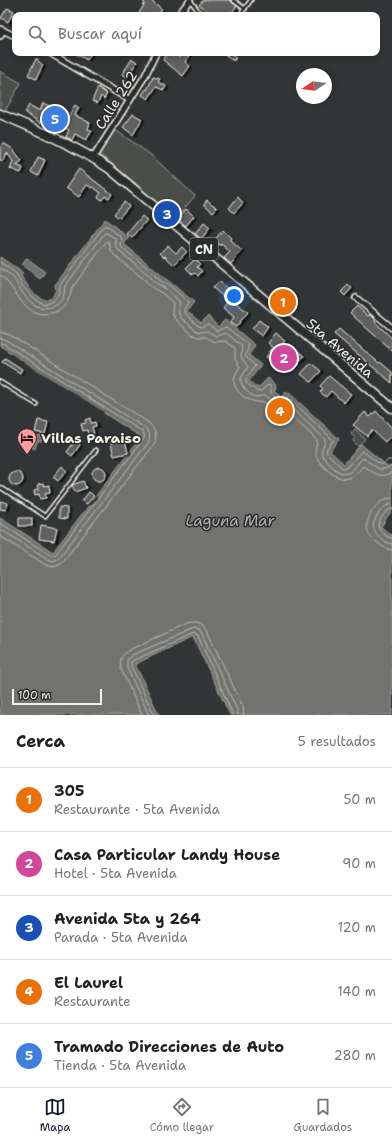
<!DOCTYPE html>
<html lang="es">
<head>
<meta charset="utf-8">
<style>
  :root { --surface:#fff; --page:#f6f6f6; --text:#202124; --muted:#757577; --line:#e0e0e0; --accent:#111827 }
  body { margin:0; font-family:"Shantell Sans",sans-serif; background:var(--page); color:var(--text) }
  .compass { position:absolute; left:296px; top:68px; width:36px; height:36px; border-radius:50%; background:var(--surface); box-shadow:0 2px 6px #0003; rotate:257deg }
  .scale { position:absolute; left:12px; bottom:10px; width:90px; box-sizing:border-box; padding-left:4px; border:2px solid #f4f1e8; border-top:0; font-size:11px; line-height:14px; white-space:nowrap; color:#f4f1e8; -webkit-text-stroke:3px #2a2d2e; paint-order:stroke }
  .you { position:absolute; left:234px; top:296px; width:14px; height:14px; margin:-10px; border:3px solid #fff; border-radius:50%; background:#1a73e8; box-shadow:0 0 0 6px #1a73e833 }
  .badge { display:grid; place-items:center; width:26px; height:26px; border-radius:50%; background:var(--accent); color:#fff; font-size:13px; font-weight:700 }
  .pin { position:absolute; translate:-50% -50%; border:2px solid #fff; box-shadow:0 1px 4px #0006 }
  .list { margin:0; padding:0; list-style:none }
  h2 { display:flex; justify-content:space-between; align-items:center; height:52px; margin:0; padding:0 16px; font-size:17px }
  h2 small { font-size:13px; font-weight:400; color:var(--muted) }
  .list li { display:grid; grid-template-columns:26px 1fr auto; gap:12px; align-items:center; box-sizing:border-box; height:64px; padding:0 16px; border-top:1px solid var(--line) }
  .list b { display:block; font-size:15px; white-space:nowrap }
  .list p { margin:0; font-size:13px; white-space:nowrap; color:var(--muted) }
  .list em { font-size:13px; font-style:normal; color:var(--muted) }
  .icon { flex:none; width:22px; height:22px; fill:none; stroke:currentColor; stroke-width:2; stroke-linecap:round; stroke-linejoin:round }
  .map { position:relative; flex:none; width:392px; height:715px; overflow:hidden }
  .search { position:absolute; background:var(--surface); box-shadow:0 2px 6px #0003; left:12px; right:12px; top:12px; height:44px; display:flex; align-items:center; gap:10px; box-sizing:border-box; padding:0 14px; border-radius:8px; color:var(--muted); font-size:15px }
  .sheet { height:372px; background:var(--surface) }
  nav { display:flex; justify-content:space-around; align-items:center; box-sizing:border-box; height:56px; border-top:1px solid var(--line); background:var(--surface); font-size:11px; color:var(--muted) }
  nav a { display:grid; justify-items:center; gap:2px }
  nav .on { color:var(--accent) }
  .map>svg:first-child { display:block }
  .green { fill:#4b4d4c; stroke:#a09f9a }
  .water { fill:#727370; stroke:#a6a5a0 }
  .pier { fill:#323535 }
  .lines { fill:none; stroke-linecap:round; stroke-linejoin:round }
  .shore { stroke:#c0bfb8; stroke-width:1 }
  .building { fill:#5f605f; stroke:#f4f1e8; filter:url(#shadow) }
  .service-casing { stroke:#f4f1e8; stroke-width:5.5 }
  .minor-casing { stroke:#f4f1e8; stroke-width:8 }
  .trunk-casing { stroke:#f4f1e8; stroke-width:11 }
  .service { stroke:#2a2d2e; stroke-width:2.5 }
  .minor { stroke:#2a2d2e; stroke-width:5 }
  .trunk { stroke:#2a2d2e; stroke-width:8 }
  .labels { text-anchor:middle; stroke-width:3; stroke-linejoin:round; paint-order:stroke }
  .shield { fill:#2a2d2e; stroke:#b7b6b0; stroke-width:1 }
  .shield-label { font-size:13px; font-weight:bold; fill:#f4f1e8 }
  .street-label { font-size:14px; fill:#f4f1e8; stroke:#2a2d2e }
  .poi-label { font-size:14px; font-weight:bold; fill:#f4f1e8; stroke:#2a2d2e; text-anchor:start }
  .water-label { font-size:15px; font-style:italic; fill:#b3b2ac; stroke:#2a2d2e }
</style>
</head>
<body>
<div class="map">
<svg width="392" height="715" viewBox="0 0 392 715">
  <defs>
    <filter id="shadow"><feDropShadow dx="3" dy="1.5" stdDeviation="0" flood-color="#0009"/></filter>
  </defs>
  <rect width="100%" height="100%" fill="#323535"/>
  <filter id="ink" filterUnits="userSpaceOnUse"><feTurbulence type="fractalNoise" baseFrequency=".025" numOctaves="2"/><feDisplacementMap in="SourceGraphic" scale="8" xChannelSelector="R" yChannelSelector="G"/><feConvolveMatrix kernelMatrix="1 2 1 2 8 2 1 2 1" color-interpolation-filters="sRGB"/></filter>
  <g filter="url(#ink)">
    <g class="green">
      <path d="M0 71 21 83 5 111 0 108Z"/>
      <path d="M114 129 151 155 195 196 174 220 134 182 98 153Z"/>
      <path d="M355 429 365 439 358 446 353 441 355 438 351 434Z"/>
    </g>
    <g class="water">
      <path d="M105 219 129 238 124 244 194 302 187 311 201 323 208 316 218 327 225 320 255 345 249 355 261 365 249 381 258 388 268 378 275 384 276 388 274 390 281 397 287 391 339 439 330 451 344 464 361 444 392 470V511L387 517 381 527 391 535 392 534V715H230L193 637 135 664 159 715H0V518L53 552 141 437 0 346V257L23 273 21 276 32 292 44 300 52 298 56 290 55 285Z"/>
      <path d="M27 258 45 272 40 279 22 265Z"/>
      <path d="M28 433 32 438 41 435 42 441H37L35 449 17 440Z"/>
    </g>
    <path class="pier" d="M2 348 104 412 102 414 2 350Z"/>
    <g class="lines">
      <g class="shore">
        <path d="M0 262 17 274C20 287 32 297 43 304 54 303 60 296 60 285L104 226H107L122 238 121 244 122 248 154 273C156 278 162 283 168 284L187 301 188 303 184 309V312L198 326 202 327 208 324 217 331 226 327 249 345 245 356 255 366 246 378V383L258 392 261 391 269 384 271 386V393L279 400 283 401 287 398H289L332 439 333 441 327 448 326 452 341 467 344 468 347 467 362 451 380 464H384L388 460H392"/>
        <path d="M0 268C4 271 10 274 13 277 22 292 32 314 54 306 62 304 65 293 65 286L105 233H107L116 239V246L119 251 150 276 153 281 166 289 180 302 178 311 181 318 197 331 201 332 207 331 216 336 226 333 242 346 241 357 248 367 241 378C240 386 248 395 256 397 259 397 262 396 265 395L278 405H288L325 439C326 445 320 448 322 455 327 462 340 478 350 472 355 469 358 462 363 458L379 469H384L392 466"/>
        <path d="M0 275C19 289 23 322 55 312 66 309 70 298 72 288L106 242 109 241 111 251 115 256 145 280 150 286 163 294 173 303 172 312 175 319 193 335 198 337H206L215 342 226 341 235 348V359L240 367C237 371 235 375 234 379 233 394 252 404 264 402L276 411 287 412 317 440C317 445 314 450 316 455 319 465 338 482 349 478 356 476 359 470 363 466 374 472 380 480 392 472"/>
        <path d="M0 332 10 335 149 423C156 430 158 438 153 446L61 564 54 567 46 565 0 536"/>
        <path d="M0 338 6 340 145 428C150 432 151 437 148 443L58 559 53 561 48 559 0 529"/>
        <path d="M0 343 4 344 143 432 145 437 55 555H50L0 523"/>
        <path d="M392 498C378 498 363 519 368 532 370 538 374 540 378 543 383 547 386 549 392 550"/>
        <path d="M392 504C382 505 375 517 373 526 374 534 384 543 392 544"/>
        <path d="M392 509C384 510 380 520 378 526 379 531 387 538 392 538"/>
        <path d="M142 715 121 669C119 660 122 654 129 650L186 624C195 621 202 624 207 631L243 707 244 715"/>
        <path d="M149 715 127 668V659L132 655 193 629 199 630 202 634 237 710 238 715"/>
        <path d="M154 715 131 666V662L134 660 193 634 198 636 233 715"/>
      </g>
    </g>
    <g class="building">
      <path d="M141 0H151L162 9 157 15H138L145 3Z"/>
      <path d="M203 0H230L237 6 230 15H212L199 5Z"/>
      <path d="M7 8 14 11 8 22 1 18Z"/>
      <path d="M75 53H91L87 60Z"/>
      <path d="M168 53H173L180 58 184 53H191L185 62 190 66 183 76 163 60Z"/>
      <path d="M36 59 43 65 36 79 28 75Z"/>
      <path d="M132 59 137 62 127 77 122 74Z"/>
      <path d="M153 77 160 79 158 82 166 86 164 90 156 87 148 99 142 95 146 89 147 90Z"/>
      <path d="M98 87 107 94 104 99 101 96 98 103 92 101Z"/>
      <path d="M43 103 49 106 47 111 61 119V118L66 121 75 105 79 108 75 115 90 123 88 129 92 131 86 140 75 134 72 140 66 137 69 130 45 116 41 123 25 113 29 105 40 111Z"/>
      <path d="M133 114 142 119 133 135 123 127Z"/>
      <path d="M3 143 13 149 22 161 16 165 23 168 21 173 11 169 10 170 13 161 7 153 3 161 0 160V148Z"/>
      <path d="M38 157 45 160 38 176 31 172Z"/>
      <path d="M79 169 112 194 109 198 105 196 102 200 98 197 101 193 93 187 92 188 87 185 79 197 66 188Z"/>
      <path d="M238 197 243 203 234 213 229 208Z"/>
      <path d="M207 200 217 208 213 212 204 204Z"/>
      <path d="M124 202 129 206 119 218 114 214Z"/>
      <path d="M186 209 194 216 186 226 177 219Z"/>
      <path d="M142 216 147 220 132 238 127 234Z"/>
      <path d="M204 223 210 228 201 239 195 234Z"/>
      <path d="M223 230 231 238 230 240 242 251 231 264 224 258 230 252 221 244 220 246 218 244 215 248 211 244Z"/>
      <path d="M168 245 176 253 182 247 187 252 174 265 165 256 164 257 160 253Z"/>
      <path d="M195 259 200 264 197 267 202 271 198 276 195 273 193 275 186 268Z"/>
      <path d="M219 281 229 290 227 292 238 300 236 303 248 312 236 327 230 323 234 317 223 308 228 301 213 288Z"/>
      <path d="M348 285 352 288 345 296 341 292Z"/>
      <path d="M288 290 294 296 285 305 279 300Z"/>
      <path d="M357 306 368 316 370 315 376 320 375 322 392 338V351L350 313Z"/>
      <path d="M259 320 268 327 262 336 252 329Z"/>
      <path d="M339 329 379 363 380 362 392 372V383L334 334Z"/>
      <path d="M276 333 285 341 280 348 293 358 298 351 304 356 294 368 286 362 284 365 273 356 270 360 266 357 273 347 268 343Z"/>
      <path d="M5 358 22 369 20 373 2 362Z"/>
      <path d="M311 363 321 371 311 382 301 374Z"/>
      <path d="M329 376 351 394 344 403 331 391 326 397 320 392 323 389 320 386Z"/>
      <path d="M376 411 392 428V435L385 442 372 430 367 436 353 425 365 412 370 417Z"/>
      <path d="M90 418 91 423 95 422 96 426 92 427 94 434 88 435 87 430 83 431 81 424 86 423 85 420Z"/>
      <path d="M38 420 48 422 45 434 35 432Z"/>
      <path d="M125 439 128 453 114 456 111 443Z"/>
      <path d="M75 441 80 445 72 456 67 452Z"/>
      <path d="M62 466 67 471 58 481 53 477Z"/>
      <circle cx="99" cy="474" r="7"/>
      <circle cx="16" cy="479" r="7"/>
      <path d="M83 481 86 488 75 492 72 485Z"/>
      <path d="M43 483 44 486 49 485 50 493 45 494 46 498 40 499 39 494 35 495 34 490 39 489 38 484Z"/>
      <path d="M89 492 94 496 87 504 82 501Z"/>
      <path d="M0 501 8 503 6 510 0 509Z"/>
      <path d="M59 507 67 508V519L59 518Z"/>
      <rect x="19" y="518" width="13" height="8"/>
      <path d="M41 525 57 528 54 541 39 539Z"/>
    </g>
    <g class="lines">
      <defs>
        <g id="service">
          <path d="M190 0 199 12 202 15"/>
          <path d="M233 0 245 9"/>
          <path d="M240 15 251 0"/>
          <path d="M227 53 233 58"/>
          <path d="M0 382 36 404"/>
          <path d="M0 487 45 516 96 450"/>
        </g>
        <g id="minor">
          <path d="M178 15 190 0"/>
          <path d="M0 29 15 36"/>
          <path d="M0 36 3 30"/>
          <path d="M50 53 130 100"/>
          <path d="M93 158 145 76 156 53"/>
          <path d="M356 298 392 328"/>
        </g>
        <path id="trunk" d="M0 114C38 130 76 146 110 169L392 408"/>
      </defs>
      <use href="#service" class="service-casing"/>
      <use href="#minor" class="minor-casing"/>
      <use href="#trunk" class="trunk-casing"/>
      <use href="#service" class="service"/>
      <use href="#minor" class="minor"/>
      <use href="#trunk" class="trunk"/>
    </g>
  </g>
  <defs>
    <symbol id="hotel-pin" viewBox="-11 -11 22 30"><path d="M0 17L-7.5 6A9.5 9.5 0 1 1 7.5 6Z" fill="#ff9aa2" stroke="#2a2d2e"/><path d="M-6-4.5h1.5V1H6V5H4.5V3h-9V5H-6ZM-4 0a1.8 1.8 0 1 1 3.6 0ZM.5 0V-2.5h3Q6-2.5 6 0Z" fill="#111"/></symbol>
  </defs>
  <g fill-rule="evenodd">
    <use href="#hotel-pin" x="16" y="427" width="22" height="30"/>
  </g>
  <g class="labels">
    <rect class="shield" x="190" y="238" width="28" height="22" rx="3"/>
    <g class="shield-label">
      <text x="204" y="254">CN</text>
    </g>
    <g class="street-label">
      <text transform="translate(116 100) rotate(-58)" y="5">Calle 262</text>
      <text transform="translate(340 348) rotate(40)" y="5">5ta Avenida</text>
    </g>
    <g class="poi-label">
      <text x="41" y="443">Villas Paraiso</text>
    </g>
    <g class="water-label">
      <text x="230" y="526">Laguna Mar</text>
    </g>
  </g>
</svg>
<svg class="compass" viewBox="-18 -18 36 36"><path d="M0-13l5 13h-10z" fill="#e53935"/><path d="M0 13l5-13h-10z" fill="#757577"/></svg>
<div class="scale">100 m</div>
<div class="you"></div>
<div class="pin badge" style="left:283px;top:302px;background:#e8710a">1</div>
<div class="pin badge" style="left:284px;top:358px;background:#d1479c">2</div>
<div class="pin badge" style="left:167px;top:214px;background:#1a4fb4">3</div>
<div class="pin badge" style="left:280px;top:411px;background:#e8710a">4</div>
<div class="pin badge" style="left:55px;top:119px;background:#3f7fe0">5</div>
<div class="search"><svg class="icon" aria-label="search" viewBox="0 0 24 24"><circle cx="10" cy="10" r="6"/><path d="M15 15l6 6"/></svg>Buscar aquí</div>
</div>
<section class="sheet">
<h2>Cerca<small>5 resultados</small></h2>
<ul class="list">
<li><span class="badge" style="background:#e8710a">1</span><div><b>305</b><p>Restaurante · 5ta Avenida</p></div><em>50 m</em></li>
<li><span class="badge" style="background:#d1479c">2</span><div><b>Casa Particular Landy House</b><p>Hotel · 5ta Avenida</p></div><em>90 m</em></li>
<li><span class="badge" style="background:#1a4fb4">3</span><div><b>Avenida 5ta y 264</b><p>Parada · 5ta Avenida</p></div><em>120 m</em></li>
<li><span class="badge" style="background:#e8710a">4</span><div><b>El Laurel</b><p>Restaurante</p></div><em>140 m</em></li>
<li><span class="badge" style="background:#3f7fe0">5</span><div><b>Tramado Direcciones de Auto</b><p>Tienda · 5ta Avenida</p></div><em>280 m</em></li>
</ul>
</section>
<nav>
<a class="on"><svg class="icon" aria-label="map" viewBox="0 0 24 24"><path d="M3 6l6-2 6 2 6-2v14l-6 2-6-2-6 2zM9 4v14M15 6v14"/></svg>Mapa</a>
<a><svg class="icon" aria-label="directions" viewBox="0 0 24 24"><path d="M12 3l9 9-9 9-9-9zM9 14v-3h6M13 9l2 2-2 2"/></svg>Cómo llegar</a>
<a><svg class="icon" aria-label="saved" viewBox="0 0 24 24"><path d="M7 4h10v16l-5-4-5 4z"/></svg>Guardados</a>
</nav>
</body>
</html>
